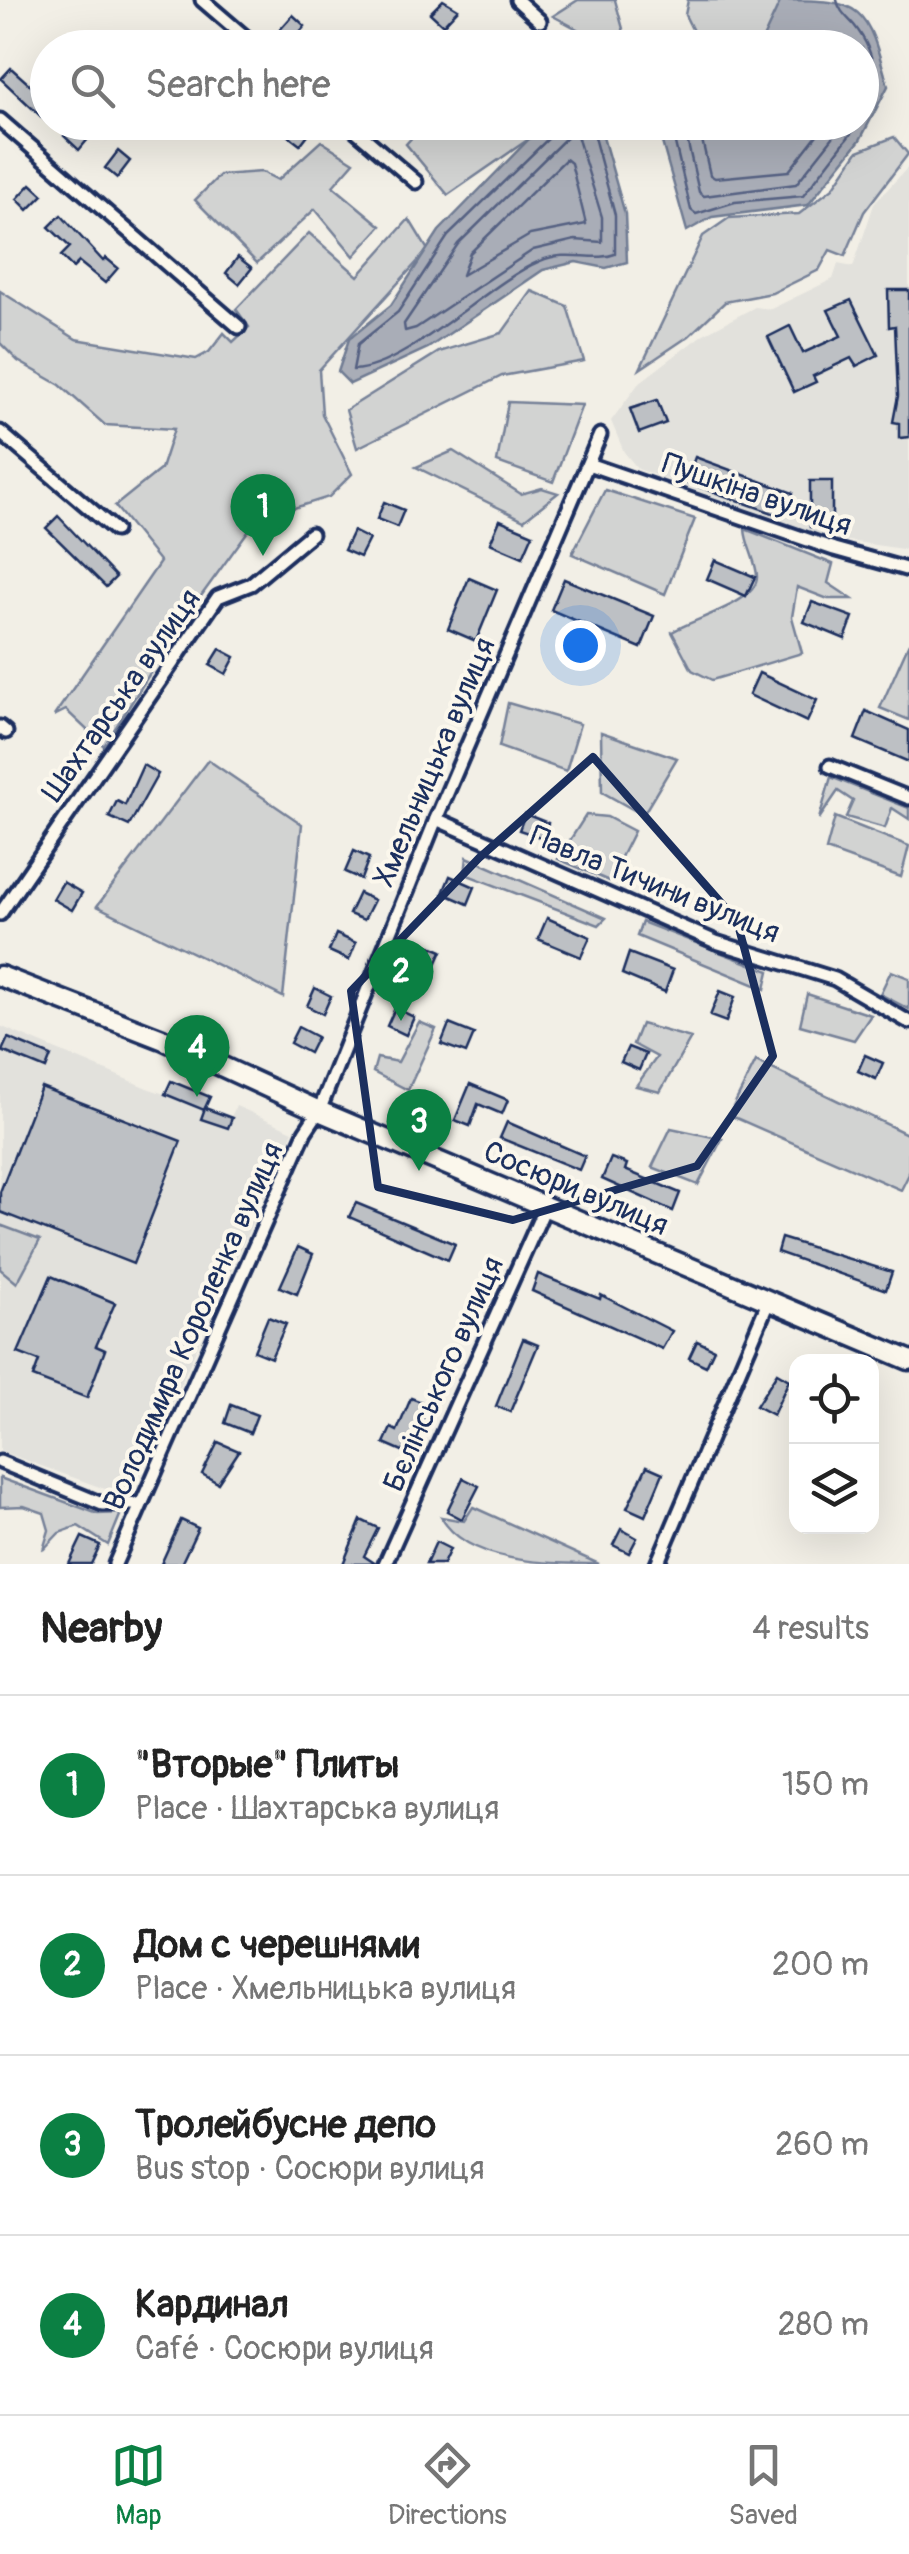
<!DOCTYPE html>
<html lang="en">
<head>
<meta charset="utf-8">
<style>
  :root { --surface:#fff; --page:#f2f2f2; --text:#222; --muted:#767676; --line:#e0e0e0; --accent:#0b8043 }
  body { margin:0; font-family:Pangolin,sans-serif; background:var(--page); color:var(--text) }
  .controls { position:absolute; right:30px; bottom:30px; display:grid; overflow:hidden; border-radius:20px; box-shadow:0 10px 40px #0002 }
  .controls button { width:90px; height:90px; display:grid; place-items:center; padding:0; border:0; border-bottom:2px solid var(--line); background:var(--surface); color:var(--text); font:50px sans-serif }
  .you { position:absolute; left:580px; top:645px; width:35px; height:35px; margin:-25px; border:8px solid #fff; border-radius:50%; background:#1a73e8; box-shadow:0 0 0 15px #1a73e833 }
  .badge { display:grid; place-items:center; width:65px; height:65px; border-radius:50%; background:var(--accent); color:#fff; font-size:32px; font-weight:700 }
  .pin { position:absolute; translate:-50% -82px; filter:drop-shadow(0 2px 5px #0008) }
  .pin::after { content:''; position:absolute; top:52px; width:35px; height:30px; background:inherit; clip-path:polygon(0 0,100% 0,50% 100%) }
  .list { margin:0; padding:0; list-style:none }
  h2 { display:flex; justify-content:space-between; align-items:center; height:130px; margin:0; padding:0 40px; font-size:42px }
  h2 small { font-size:32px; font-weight:400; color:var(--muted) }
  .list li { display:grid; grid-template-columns:65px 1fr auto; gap:30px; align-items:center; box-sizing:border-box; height:180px; padding:0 40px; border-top:2px solid var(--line) }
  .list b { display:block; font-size:38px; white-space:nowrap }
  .list p { margin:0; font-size:32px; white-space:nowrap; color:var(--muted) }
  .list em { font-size:32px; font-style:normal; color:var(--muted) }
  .icon { flex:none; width:55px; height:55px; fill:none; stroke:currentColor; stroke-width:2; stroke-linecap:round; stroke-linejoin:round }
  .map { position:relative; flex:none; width:909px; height:1564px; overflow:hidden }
  .search { position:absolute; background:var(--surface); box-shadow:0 10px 40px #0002; left:30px; right:30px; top:30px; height:110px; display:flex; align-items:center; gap:25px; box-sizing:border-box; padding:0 35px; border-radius:55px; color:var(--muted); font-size:38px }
  .sheet { height:850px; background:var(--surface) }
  nav { display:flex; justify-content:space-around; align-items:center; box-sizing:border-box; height:140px; border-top:2px solid var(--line); background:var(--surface); font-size:28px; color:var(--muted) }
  nav a { display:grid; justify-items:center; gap:5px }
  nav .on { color:var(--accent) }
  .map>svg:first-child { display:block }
  .built { fill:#e2e1dc }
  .green { fill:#d2d3d2; stroke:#768198; stroke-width:2.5 }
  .water { fill:#a9adb7; stroke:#707b93; stroke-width:2.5 }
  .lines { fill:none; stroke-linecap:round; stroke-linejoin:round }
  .shore { stroke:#546182; stroke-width:2.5 }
  .building { fill:#bdc0c4; stroke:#1b2f5e; stroke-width:2.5 }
  .minor-casing { stroke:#1b2f5e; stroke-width:19 }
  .primary-casing { stroke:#1b2f5e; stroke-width:25 }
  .minor { stroke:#fbf7ec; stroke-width:11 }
  .primary { stroke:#fbf7ec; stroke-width:18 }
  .marked { fill:none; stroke:#1b2f5e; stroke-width:8; stroke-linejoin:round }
  .labels { text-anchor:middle; stroke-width:8; stroke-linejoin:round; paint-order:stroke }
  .street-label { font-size:30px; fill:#1b2f5e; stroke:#fbf7ec }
</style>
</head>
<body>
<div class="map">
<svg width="909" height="1564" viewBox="0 0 909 1564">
  <rect width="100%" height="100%" fill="#f2efe6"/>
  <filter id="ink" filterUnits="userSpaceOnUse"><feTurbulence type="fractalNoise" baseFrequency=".01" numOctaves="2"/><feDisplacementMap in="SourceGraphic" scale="20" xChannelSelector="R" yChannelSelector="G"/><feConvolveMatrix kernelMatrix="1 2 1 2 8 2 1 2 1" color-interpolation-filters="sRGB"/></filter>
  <g filter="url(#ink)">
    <g class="built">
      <path d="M909 166V550L828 538 638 469 624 452 611 421 639 383 702 335 755 307 771 309 833 279 838 264 853 267 874 204Z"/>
      <path d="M0 1026 147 1088 231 1117 236 1106 293 1131 130 1498 0 1451Z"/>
    </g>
    <g class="green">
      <path d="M578 0H615L628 47H611L553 16Z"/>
      <path d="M688 0H789L759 47H701L685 15Z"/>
      <path d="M425 123H552L448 195 406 144Z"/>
      <path d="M894 137 908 154 864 212 845 256 830 250 819 270 772 293 725 302 689 336 640 369 703 236 729 218 799 214 833 188 858 151Z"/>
      <path d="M321 141 354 162 333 186 381 226 354 256 315 209 257 263 195 200 220 175 262 172 278 180Z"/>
      <path d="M409 219 428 250 319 370 322 414 352 474 329 497 256 520 183 621 104 746 66 710 54 716 160 562 115 506 161 469 174 429 105 425 60 385 18 361 0 343V291L76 339 196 359 209 352 224 333 233 342 249 327 236 309 309 233 358 276Z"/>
      <path d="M532 291 567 306 584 361 502 376 357 448 346 410 439 352 502 333Z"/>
      <path d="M508 402 582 405 553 482 497 462Z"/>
      <path d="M453 451 521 494 542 488 558 493 524 520 416 467Z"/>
      <path d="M605 490 695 519 665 594 572 554Z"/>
      <path d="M745 529 833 564 828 583 852 599H828L797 587 792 617 802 653 712 680 692 670 672 632C694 618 757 603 757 577 757 562 746 546 745 529Z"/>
      <path d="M909 643V720L880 708Z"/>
      <path d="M508 703 580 724 566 771 499 747Z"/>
      <path d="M601 732 677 758 643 815 602 792Z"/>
      <path d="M208 760 302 824 283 997 97 906Z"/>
      <path d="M831 777 909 808V819L892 808 885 828 846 817 853 801 838 791 819 819Z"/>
      <path d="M586 815 607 817 634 831 609 881 558 859Z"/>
      <path d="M835 817 909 846 901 877 826 850Z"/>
      <path d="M467 857 606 918 599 925 465 874Z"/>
      <path d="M642 922 769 971 765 989 637 936Z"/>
      <path d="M891 971 909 978V1009L880 994Z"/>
      <path d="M807 994 871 1015 854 1040 800 1025Z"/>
      <path d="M419 1022 436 1029 408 1090 373 1072 377 1058 398 1062Z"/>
      <path d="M641 1024 691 1038 660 1092 636 1086 657 1057 633 1044Z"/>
      <path d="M756 1061 909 1135V1174L901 1190 729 1115Z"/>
      <path d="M671 1128 722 1139 698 1185 652 1167Z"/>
      <path d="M0 1225 40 1240 17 1283 0 1269Z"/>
      <path d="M0 1478 98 1514 121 1513 108 1545 78 1526 59 1533 43 1550 49 1530 44 1513 24 1506 0 1507Z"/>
      <path d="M473 1507 599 1564C550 1564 467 1564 441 1517L464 1521Z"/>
    </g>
    <g class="water">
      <path d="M781 0C864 0 866 5 888 86L860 140 808 205 712 217 687 231 658 128 667 122H862V48L759 47Z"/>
      <path d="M555 122 599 123 625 214 627 262 606 268 576 262 543 270 428 348 350 384 338 372 349 339 391 305 439 231 535 133Z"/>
    </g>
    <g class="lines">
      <g class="shore">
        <path d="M837 0C839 11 847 17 854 25 879 56 879 87 862 120"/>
        <path d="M557 122 554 133 448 236 398 312 358 344 353 370C407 368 489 282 540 261 567 249 595 262 615 254V215L590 122"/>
        <path d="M670 122 691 210 696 214 735 202 803 196 860 122"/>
        <path d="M683 122 699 192 704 196 796 184 845 122"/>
        <path d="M698 122 710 175 715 178 789 171 827 122"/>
        <path d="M575 129 602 217V242L575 240 533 250 416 328 405 331 404 324 458 244Z"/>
        <path d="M566 159 571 163 586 224 530 235 462 275 470 253Z"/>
      </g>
    </g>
    <g class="building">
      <path d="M443 0 458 9 443 25 430 13Z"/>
      <path d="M293 15 305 26 290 43 278 32Z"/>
      <path d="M11 68 48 101V123L1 79Z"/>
      <path d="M76 122 93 133 79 150 64 136Z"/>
      <path d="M296 122 313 128 300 145 287 135Z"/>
      <path d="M118 151 130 161 117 178 105 168Z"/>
      <path d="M31 184 43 195 28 210 17 199Z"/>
      <path d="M61 215 103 261 106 258 118 268 105 283 79 262 73 268 61 256 70 247 49 227Z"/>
      <path d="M238 257 252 268 239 284 226 273Z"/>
      <path d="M888 290H909V437L899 438V423L893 422 898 396 895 326 889 327Z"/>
      <path d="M851 300 878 355 856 366 851 358 813 376 816 382 794 392 768 337 790 326 803 353 841 336 828 310Z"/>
      <path d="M657 400 666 423 639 433 630 409Z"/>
      <path d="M695 457 793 493 784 517 686 482Z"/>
      <rect x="810" y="481" width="22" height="46"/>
      <path d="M384 502 404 510 397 527 377 519Z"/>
      <path d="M58 516 116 577 106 587 46 528Z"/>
      <path d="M500 520 533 534 523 557 490 543Z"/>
      <path d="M353 531 369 539 360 557 344 550Z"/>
      <path d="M715 560 755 577 746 596 707 579Z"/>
      <path d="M469 578 497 590 476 641 448 629Z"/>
      <path d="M564 579 654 616 641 648 551 610Z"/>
      <path d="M812 602 853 617 845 639 804 622Z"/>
      <path d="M220 649 235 657 226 674 210 665Z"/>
      <path d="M759 673 817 700 807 722 749 695Z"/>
      <path d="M866 711 909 730V762L855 739Z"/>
      <path d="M143 765 158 774 129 826 109 817 117 801 125 805Z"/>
      <path d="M525 814 548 823 543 838 519 830Z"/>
      <path d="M354 851 369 858 361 879 345 872Z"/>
      <path d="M450 876 475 887 468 904 443 893Z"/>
      <path d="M63 882 82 893 72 910 53 899Z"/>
      <path d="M359 893 374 900 364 920 349 914Z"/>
      <path d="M547 918 590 937 581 957 538 939Z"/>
      <path d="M336 934 356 943 349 960 329 951Z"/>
      <path d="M421 942 442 951 434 969 414 960Z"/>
      <path d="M629 953 673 970 665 992 622 974Z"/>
      <path d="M315 988 331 996 323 1014 307 1006Z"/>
      <path d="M720 991 735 997 726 1022 710 1016Z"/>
      <path d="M395 1008 414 1017 406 1035 387 1026Z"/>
      <path d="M449 1024 474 1034 466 1053 441 1044Z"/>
      <path d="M298 1027 317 1037 309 1053 290 1043Z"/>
      <path d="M8 1038 51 1056 46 1069 2 1051Z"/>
      <path d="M628 1047 646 1054 639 1070 621 1062Z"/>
      <path d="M865 1055 883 1063 876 1079 858 1071Z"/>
      <path d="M171 1081 210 1097 204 1110 165 1094Z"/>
      <path d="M470 1084 508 1100 502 1114 478 1104 470 1126 455 1120Z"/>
      <path d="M41 1087 181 1141 133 1264 0 1212V1192Z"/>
      <path d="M205 1108 232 1118 228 1128 201 1119Z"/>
      <path d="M507 1122 585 1156 579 1170 500 1138Z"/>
      <path d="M611 1158 627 1164 625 1170 680 1193 673 1211 602 1179Z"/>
      <path d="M356 1203 455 1244 448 1260 349 1217Z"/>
      <path d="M781 1238 892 1272 886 1290 777 1252Z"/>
      <path d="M298 1247 313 1254 297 1294 280 1287Z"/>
      <path d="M538 1274 600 1299 601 1295 672 1331 662 1349 532 1291Z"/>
      <path d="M51 1276 115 1303 96 1346 105 1350 87 1398 33 1377 39 1361 18 1353Z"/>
      <path d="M268 1317 286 1324 271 1358 254 1351Z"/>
      <path d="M523 1339 538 1345 510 1412 496 1406Z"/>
      <path d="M697 1341 714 1349 706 1366 689 1358Z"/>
      <path d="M777 1373 789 1380 773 1415 756 1406Z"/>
      <path d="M411 1398 429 1405 407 1453 384 1443 391 1428 397 1431Z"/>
      <path d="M231 1405 257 1415 250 1433 225 1423Z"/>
      <path d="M218 1442 239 1451 218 1483 202 1474Z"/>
      <path d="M647 1466 663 1473 645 1516 627 1508Z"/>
      <path d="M463 1478 479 1486 462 1519 447 1511Z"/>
      <path d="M181 1520 198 1528 181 1564H161Z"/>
      <path d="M361 1520 378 1528 364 1556 376 1564H343Z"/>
      <path d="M621 1529 637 1538 629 1553 613 1545Z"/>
      <path d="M82 1537 100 1545 91 1564H69Z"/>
      <path d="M436 1542 450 1549 443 1564H426Z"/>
    </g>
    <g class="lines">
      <defs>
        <g id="minor">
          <path d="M202 0 258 48"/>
          <path d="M517 0 540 21"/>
          <path d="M0 120 239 327"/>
          <path d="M346 122 416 182"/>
          <path d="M0 432 115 530"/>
          <path d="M588 464 834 549 909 570"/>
          <path d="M0 727 6 732"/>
          <path d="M830 766 909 798"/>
          <path d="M436 819 716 942 835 979 909 1022"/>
          <path d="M0 914 218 597 251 584 311 534"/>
          <path d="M0 1462 102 1504H141"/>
          <path d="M115 1564 305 1132 319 1111 436 819 600 435"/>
          <path d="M385 1564 546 1205"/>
          <path d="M657 1564 769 1300"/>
        </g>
        <path id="primary" d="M0 976 162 1039 319 1111 909 1360"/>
      </defs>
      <use href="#minor" class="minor-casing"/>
      <use href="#primary" class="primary-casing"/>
      <use href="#minor" class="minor"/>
      <use href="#primary" class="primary"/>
    </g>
  </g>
  <path class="marked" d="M593 757 737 921 773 1056 697 1166 513 1220 378 1187 351 991 479 858Z"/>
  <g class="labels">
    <g class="street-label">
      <text transform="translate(757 494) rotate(19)" y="10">Пушкіна вулиця</text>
      <text transform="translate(121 695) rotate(-55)" y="10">Шахтарська вулиця</text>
      <text transform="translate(434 762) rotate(-67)" y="10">Хмельницька вулиця</text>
      <text transform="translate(655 884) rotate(22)" y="10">Павла Тичини вулиця</text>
      <text transform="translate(576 1188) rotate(23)" y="10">Сосюри вулиця</text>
      <text transform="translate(193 1326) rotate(-66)" y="10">Володимира Короленка вулиця</text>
      <text transform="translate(443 1374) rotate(-66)" y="10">Бєлінського вулиця</text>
    </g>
  </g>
</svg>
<div class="controls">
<button><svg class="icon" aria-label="locate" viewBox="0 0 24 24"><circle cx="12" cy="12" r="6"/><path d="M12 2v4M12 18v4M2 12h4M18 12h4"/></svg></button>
<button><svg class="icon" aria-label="layers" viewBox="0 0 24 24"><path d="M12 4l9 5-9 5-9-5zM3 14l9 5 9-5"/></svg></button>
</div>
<div class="you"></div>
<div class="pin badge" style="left:263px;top:556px">1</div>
<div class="pin badge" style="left:401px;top:1021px">2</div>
<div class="pin badge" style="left:419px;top:1171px">3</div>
<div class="pin badge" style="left:197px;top:1097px">4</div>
<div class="search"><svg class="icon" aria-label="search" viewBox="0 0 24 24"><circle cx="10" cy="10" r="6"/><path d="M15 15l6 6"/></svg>Search here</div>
</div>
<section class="sheet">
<h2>Nearby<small>4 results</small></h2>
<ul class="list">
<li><span class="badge">1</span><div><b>&quot;Вторые&quot; Плиты</b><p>Place · Шахтарська вулиця</p></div><em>150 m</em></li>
<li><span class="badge">2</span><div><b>Дом с черешнями</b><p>Place · Хмельницька вулиця</p></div><em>200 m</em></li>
<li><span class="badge">3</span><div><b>Тролейбусне депо</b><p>Bus stop · Сосюри вулиця</p></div><em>260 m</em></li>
<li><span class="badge">4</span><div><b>Кардинал</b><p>Café · Сосюри вулиця</p></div><em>280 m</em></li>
</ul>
</section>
<nav>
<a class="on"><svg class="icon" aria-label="map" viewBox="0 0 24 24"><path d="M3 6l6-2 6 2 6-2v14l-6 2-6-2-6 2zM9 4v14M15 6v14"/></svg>Map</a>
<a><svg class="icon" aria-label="directions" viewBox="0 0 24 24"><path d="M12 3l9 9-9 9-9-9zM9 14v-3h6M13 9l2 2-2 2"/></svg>Directions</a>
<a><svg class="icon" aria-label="saved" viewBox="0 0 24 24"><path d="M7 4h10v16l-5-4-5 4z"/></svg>Saved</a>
</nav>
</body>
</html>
